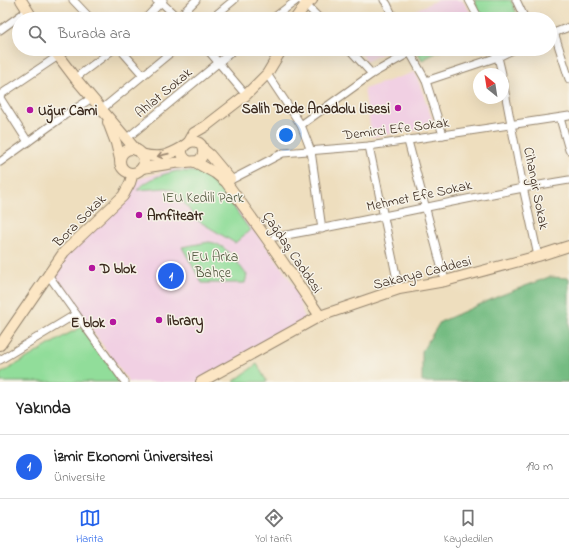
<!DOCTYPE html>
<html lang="tr">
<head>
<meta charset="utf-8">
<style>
  :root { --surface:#fff; --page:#f2f2f2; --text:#222; --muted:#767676; --line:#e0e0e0; --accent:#2563eb }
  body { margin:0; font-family:"Indie Flower",sans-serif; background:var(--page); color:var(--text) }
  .compass { position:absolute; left:473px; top:68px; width:36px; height:36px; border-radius:50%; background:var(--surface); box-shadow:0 4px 16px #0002; rotate:330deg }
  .you { position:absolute; left:286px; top:135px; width:14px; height:14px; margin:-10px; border:3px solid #fff; border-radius:50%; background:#1a73e8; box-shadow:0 0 0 6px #1a73e833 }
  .badge { display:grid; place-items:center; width:26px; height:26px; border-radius:50%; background:var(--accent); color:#fff; font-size:13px; font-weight:700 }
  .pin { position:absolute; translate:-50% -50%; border:2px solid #fff; box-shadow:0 1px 4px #0006 }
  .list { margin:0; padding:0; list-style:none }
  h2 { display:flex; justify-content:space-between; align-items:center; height:52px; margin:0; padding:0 16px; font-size:17px }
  h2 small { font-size:13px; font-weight:400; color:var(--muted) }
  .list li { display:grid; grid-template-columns:26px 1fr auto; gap:12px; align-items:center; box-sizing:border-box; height:64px; padding:0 16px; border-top:1px solid var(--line) }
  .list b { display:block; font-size:15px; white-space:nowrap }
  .list p { margin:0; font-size:13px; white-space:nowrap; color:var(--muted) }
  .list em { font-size:13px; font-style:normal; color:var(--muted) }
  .icon { flex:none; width:22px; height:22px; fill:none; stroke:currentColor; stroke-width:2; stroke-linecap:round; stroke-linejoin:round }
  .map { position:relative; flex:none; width:569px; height:382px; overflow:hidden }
  .search { position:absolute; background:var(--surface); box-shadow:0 4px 16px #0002; left:12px; right:12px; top:12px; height:44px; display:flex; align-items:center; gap:10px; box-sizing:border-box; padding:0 14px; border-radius:22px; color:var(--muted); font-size:15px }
  .sheet { height:116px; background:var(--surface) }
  nav { display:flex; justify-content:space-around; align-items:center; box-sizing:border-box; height:56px; border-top:1px solid var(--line); background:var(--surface); font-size:11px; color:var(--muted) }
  nav a { display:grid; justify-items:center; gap:2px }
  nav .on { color:var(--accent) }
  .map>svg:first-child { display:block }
  .built { fill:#f1d0e3 }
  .green { fill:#91dd9a; stroke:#66845c }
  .forest { fill:#74bc82; stroke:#587350 }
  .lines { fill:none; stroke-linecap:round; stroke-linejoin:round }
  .street-casing { stroke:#94846e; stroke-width:9 }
  .secondary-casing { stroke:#94846e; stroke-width:12 }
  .street { stroke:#fff; stroke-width:7 }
  .secondary { stroke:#fce6c4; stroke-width:10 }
  .oneway { stroke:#9c8871 }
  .poi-dot { fill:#b5179e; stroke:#f7f3e8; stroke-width:1.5 }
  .labels { text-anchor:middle; stroke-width:3; stroke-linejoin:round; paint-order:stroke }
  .street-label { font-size:14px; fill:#3b2a1e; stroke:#f7f3e8 }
  .poi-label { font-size:14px; font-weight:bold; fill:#3b2a1e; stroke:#f7f3e8; text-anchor:start }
  .park-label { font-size:14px; fill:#50573d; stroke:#f7f3e8 }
</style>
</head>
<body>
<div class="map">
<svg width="569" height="382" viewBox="0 0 569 382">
  <rect width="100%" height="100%" fill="#f7f3e8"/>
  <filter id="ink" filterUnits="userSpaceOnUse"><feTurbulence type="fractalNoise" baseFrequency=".025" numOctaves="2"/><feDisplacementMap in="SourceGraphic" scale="8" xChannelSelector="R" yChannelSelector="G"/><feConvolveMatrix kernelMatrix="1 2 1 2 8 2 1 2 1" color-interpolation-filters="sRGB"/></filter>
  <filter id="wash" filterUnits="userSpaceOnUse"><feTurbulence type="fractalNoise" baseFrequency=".012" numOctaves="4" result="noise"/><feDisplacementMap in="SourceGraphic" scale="16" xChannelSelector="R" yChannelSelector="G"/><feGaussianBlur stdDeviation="0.9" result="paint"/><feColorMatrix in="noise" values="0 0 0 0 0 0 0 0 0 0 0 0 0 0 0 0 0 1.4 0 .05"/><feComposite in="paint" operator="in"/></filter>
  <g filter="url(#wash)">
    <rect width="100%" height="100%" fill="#eedebe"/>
    <g class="built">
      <path d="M437 0H462L471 13 461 19H399L409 13Z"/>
      <path d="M358 49H391L367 61Z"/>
      <path d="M415 72 435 127 372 137 364 89Z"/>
      <path d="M173 169 213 172 289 278 296 289 306 323 197 382H129L52 274 66 254 116 206 139 179Z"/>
    </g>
    <g class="green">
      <path d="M474 0H511L519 19H483Z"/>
      <path d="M416 49H444L422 60Z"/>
      <path d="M177 171 197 172 215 181 250 230 235 243 197 220 175 191 166 188 137 190C150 178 160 175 177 171Z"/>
      <path d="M209 242C227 244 236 262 247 275L245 283H202L182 247Z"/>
      <path d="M82 327 121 382H0V374L66 335Z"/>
      <path d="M257 364 267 382H233Z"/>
    </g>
    <path class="forest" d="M549 277 569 278V382H422V351L440 322 499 296Z"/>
  </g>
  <g filter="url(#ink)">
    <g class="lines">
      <defs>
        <g id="street">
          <path d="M73 0 91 19"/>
          <path d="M156 0 161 2 179 19"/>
          <path d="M301 0 320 19"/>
          <path d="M384 0 387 4 394 19"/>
          <path d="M469 0 479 19"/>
          <path d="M516 0 525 19"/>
          <path d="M178 18 196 0"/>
          <path d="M145 19 163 0"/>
          <path d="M211 19 234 0"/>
          <path d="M272 19 297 0"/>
          <path d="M0 30 28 10"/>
          <path d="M554 32 569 79"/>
          <path d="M551 34 569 27"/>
          <path d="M120 49 143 75"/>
          <path d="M207 49 246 95"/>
          <path d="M349 49 372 74"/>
          <path d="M408 49 426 81 443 135"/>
          <path d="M494 49 498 57 502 74"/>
          <path d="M267 74 301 125 311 151 322 229"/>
          <path d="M75 78 114 49"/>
          <path d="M426 81 498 57 515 49"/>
          <path d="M503 82 523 187 538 256"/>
          <path d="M0 95 58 56"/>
          <path d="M0 98 28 142"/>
          <path d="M102 109 175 49"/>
          <path d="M560 118 569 150"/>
          <path d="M301 125 372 74 409 53"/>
          <path d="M126 139 235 49"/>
          <path d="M408 141 445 281"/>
          <path d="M369 146 399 289"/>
          <path d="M0 162 65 115 92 98"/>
          <path d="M227 182 283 153 369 146 569 116"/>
          <path d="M275 237C374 220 470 196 569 180"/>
          <path d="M49 276 76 314"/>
          <path d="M0 360 76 314 125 382"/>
        </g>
        <g id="secondary">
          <path d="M21 0 33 19"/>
          <path d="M295 19 306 4 312 0"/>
          <path d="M53 49 75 78 136 150"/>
          <path d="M108 122 116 143 120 159"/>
          <path d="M189 142 194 133 206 126 246 95 267 74 282 49"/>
          <path d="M203 149 210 155 230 179"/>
          <circle cx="132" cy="161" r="12"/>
          <path d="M141 154C160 159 167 156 183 147"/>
          <path d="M195 162 215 173 226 182 267 239 320 316"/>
          <path d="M142 168 174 163 198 161C202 158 204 155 203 150 200 131 169 148 188 161"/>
          <path d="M0 345 64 252 123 196 130 183 133 173"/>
          <path d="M201 382 320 316 399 289 445 281 538 256 569 246"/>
        </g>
      </defs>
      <use href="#street" class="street-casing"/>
      <use href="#secondary" class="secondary-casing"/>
      <use href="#street" class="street"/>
      <use href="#secondary" class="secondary"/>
    </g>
    <defs><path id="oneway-shaft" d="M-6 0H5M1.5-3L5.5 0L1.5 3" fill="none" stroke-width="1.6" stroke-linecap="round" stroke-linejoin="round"/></defs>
    <use class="oneway" href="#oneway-shaft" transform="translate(163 155) rotate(167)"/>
  </g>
  <g class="poi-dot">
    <circle cx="398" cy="108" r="4"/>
    <circle cx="30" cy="110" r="4"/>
    <circle cx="139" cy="215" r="4"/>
    <circle cx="92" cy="268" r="4"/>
    <circle cx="159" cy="320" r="4"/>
    <circle cx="113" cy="322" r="4"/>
  </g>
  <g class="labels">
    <g class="street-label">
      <text transform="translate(163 92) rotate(-40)" y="5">Ahlat Sokak</text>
      <text transform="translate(396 128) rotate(-7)" y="5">Demirci Efe Sokak</text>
      <text transform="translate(537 188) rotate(79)" y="5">Cihangir Sokak</text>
      <text transform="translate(419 195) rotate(-12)" y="5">Mehmet Efe Sokak</text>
      <text transform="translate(79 220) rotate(-45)" y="5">Bora Sokak</text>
      <text transform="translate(293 252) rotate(56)" y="5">Çağdaş Caddesi</text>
      <text transform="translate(422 272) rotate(-14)" y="5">Sakarya Caddesi</text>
    </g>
    <g class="poi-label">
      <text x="390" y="113" text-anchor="end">Salih Dede Anadolu Lisesi</text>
      <text x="38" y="115">Uğur Cami</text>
      <text x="147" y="220">Amfiteatr</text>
      <text x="100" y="273">D blok</text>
      <text x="167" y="325">library</text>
      <text x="105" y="327" text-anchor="end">E blok</text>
    </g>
    <g class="park-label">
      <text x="203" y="202">IEU Kedili Park</text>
      <text x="213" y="261">IEU Arka<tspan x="213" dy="16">Bahçe</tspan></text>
    </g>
  </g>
</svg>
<svg class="compass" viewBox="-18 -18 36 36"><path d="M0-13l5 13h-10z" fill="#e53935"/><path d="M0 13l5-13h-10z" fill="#767676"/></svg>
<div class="you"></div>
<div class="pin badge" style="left:171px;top:276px">1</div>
<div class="search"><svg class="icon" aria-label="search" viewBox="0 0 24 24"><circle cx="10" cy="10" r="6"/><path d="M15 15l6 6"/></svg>Burada ara</div>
</div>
<section class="sheet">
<h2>Yakında<small></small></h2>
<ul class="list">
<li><span class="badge">1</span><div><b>İzmir Ekonomi Üniversitesi</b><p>Üniversite</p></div><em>190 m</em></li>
</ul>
</section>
<nav>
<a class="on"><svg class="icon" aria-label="map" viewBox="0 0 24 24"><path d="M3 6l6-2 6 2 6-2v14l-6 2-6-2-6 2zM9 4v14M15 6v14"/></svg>Harita</a>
<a><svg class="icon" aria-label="directions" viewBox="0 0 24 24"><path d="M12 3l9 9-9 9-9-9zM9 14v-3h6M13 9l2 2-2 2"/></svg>Yol tarifi</a>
<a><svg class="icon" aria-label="saved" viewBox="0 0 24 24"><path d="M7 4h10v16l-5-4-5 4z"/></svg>Kaydedilen</a>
</nav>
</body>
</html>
